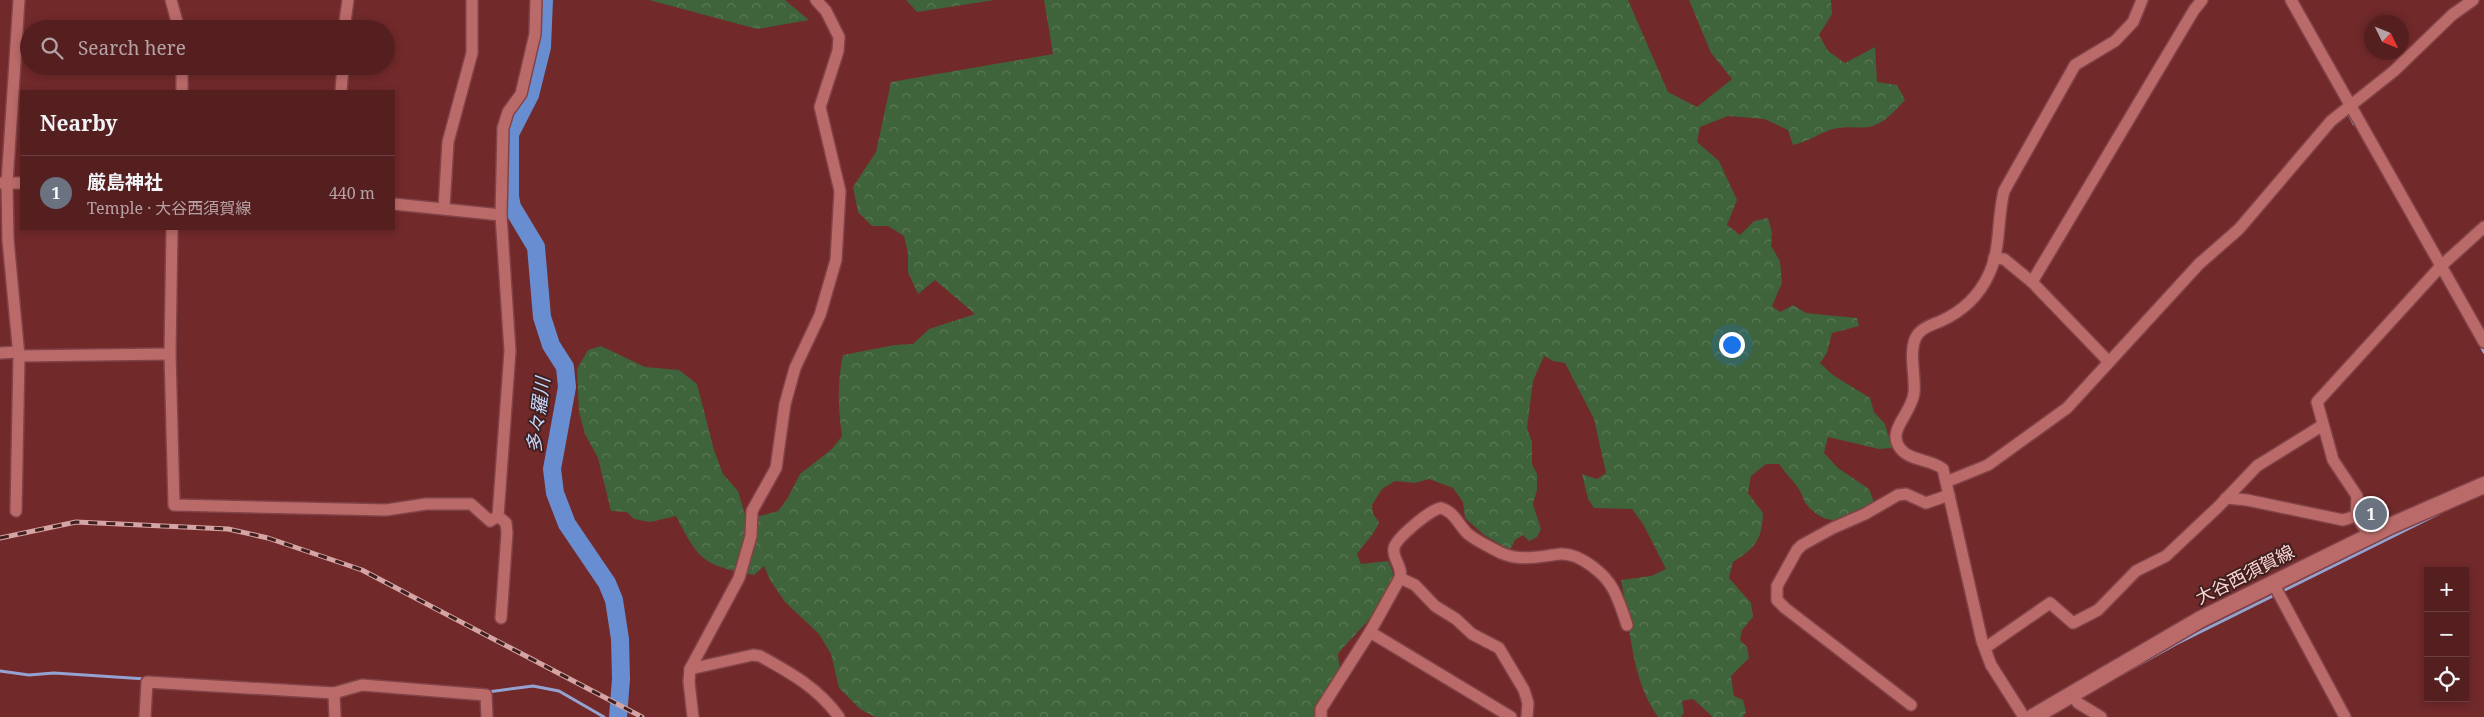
<!DOCTYPE html>
<html lang="en">
<head>
<meta charset="utf-8">
<style>
  :root { --surface:#551f20; --page:#5e2c2d; --text:#f1f3f6; --muted:#b6a2a5; --line:#6b3d3e; --accent:#51ccd5 }
  body { margin:0; font-family:"Noto Serif","Noto Sans JP",serif; background:var(--page); color:var(--text) }
  .controls { position:absolute; right:15px; bottom:15px; display:grid; overflow:hidden; border-radius:0px; box-shadow:0 2px 8px #0003 }
  .controls button { width:45px; height:45px; display:grid; place-items:center; padding:0; border:0; border-bottom:1px solid var(--line); background:var(--surface); color:var(--text); font:25px sans-serif }
  .compass { position:absolute; left:2364px; top:15px; width:45px; height:45px; border-radius:50%; background:var(--surface); box-shadow:0 2px 8px #0003; rotate:133deg }
  .you { position:absolute; left:1731px; top:344px; width:18px; height:18px; margin:-12px; border:4px solid #fff; border-radius:50%; background:#1a73e8; box-shadow:0 0 0 8px #1a73e833 }
  .badge { display:grid; place-items:center; width:32px; height:32px; border-radius:50%; background:var(--accent); color:#fff; font-size:16px; font-weight:700 }
  .pin { position:absolute; translate:-50% -50%; border:2px solid #fff; box-shadow:0 1px 5px #0006 }
  .list { margin:0; padding:0; list-style:none }
  h2 { display:flex; justify-content:space-between; align-items:center; height:65px; margin:0; padding:0 20px; font-size:21px }
  h2 small { font-size:16px; font-weight:400; color:var(--muted) }
  .list li { display:grid; grid-template-columns:32px 1fr auto; gap:15px; align-items:center; box-sizing:border-box; height:75px; padding:0 20px; border-top:1px solid var(--line) }
  .list b { display:block; font-size:19px; white-space:nowrap }
  .list p { margin:0; font-size:16px; white-space:nowrap; color:var(--muted) }
  .list em { font-size:16px; font-style:normal; color:var(--muted) }
  .icon { flex:none; width:28px; height:28px; fill:none; stroke:currentColor; stroke-width:2; stroke-linecap:round; stroke-linejoin:round }
  .map { position:relative; flex:none; width:2484px; height:717px; overflow:hidden }
  .search { position:absolute; background:var(--surface); box-shadow:0 2px 8px #0003; left:20px; top:20px; width:375px; height:55px; display:flex; align-items:center; gap:12px; box-sizing:border-box; padding:0 18px; border-radius:28px; color:var(--muted); font-size:19px }
  .panel { position:absolute; background:var(--surface); box-shadow:0 2px 8px #0003; left:20px; top:90px; width:375px; height:140px; border-radius:0px }
  .map>svg:first-child { display:block }
  .forest { fill:url(#forest-crowns) }
  .lines { fill:none; stroke-linecap:round; stroke-linejoin:round }
  .stream { stroke:#94a3d1; stroke-width:3 }
  .river { stroke:#688dd0; stroke-width:18 }
  .street-casing { stroke:#814348; stroke-width:14 }
  .secondary-casing { stroke:#814348; stroke-width:19 }
  .street { stroke:#ba6a68; stroke-width:11 }
  .secondary { stroke:#ba6a68; stroke-width:16 }
  .rail-casing { stroke:#d4a5a4; stroke-width:5 }
  .rail { stroke:#401f1f; stroke-width:3; stroke-dasharray:9; stroke-linecap:butt }
  .labels { text-anchor:middle; stroke-width:4; stroke-linejoin:round; paint-order:stroke }
  .street-label { font-size:18px; fill:#fbd6d4; stroke:#401f1f }
  .water-label { font-size:19px; font-style:italic; fill:#c2d6fb; stroke:#401f1f }
</style>
</head>
<body>
<div class="map">
<svg width="2484" height="717" viewBox="0 0 2484 717">
  <defs>
    <pattern id="forest-crowns" width="20" height="18" patternUnits="userSpaceOnUse" patternTransform="scale(1.25)"><rect width="20" height="18" fill="#3f633b"/><path d="M2 6a3 3 0 1 1 6 0M12 15a3 3 0 1 1 6 0" fill="none" stroke="#5c7956"/></pattern>
  </defs>
  <rect width="100%" height="100%" fill="#71292a"/>
  <g class="forest">
    <path d="M649 0H785L809 20 757 29Z"/>
    <path d="M906 0H995L917 12Z"/>
    <path d="M1044 0H1628L1668 92 1697 107 1732 79 1711 53 1689 0H1831L1832 14 1819 35 1828 51 1845 63 1875 47 1877 82 1897 85 1905 100C1895 110 1884 125 1868 127 1856 129 1848 125 1833 129 1819 133 1808 142 1793 145L1788 130 1764 119 1728 116 1700 127 1697 142 1719 161 1737 200 1727 225 1740 235 1754 221 1768 218 1772 233 1771 246 1780 261 1782 283 1772 306 1780 312 1793 305 1806 313 1857 318 1859 326 1832 333 1827 353 1820 363 1833 375 1870 398 1874 412 1885 424 1892 448 1879 449 1828 437 1824 453 1838 468 1869 489 1874 502C1848 517 1831 532 1807 505 1803 500 1802 493 1798 488 1793 480 1785 473 1779 464H1766L1751 476 1748 493 1763 513C1762 540 1756 547 1733 562L1729 578 1751 603 1753 617 1742 630 1740 640 1747 647 1749 658 1731 676 1734 696 1743 700 1746 712 1743 717H1713L1693 699 1682 701 1684 713 1681 717H1658C1630 678 1631 626 1621 580L1651 576 1666 569 1643 524 1632 509 1594 508 1588 499 1582 474 1597 479 1606 473 1594 419 1565 363 1553 361 1544 356 1533 381 1527 428 1532 442V464L1537 474V490L1533 504 1541 529 1537 537 1529 541 1523 535 1515 540 1510 550 1484 535 1465 518 1463 502 1453 488 1429 479 1415 483 1395 481 1382 489 1372 505 1373 514 1379 522C1373 537 1366 541 1357 554L1361 564 1388 561C1390 565 1393 571 1393 575 1391 604 1354 633 1338 654L1340 673 1320 717H875L860 709 839 688 831 654 819 634 785 602 770 580 764 566 754 575C703 565 699 561 676 516L650 522 634 519 627 512 611 511 598 458 585 434 579 412 577 369 588 350 601 346 645 367 679 370 697 384 714 450 723 474 738 491 745 515 760 516 778 511 787 499 800 474 832 449 842 436C838 408 837 382 843 355L895 345 913 344 929 329 975 314 935 280 918 294 908 272V253L904 236 888 226H872L858 212 853 187 876 152 891 82 1053 54Z"/>
    <path d="M2369 497 2379 501 2386 519 2372 529 2363 525 2359 498Z"/>
  </g>
  <g class="lines">
    <g class="stream">
      <path d="M2348 112 2354 124"/>
      <path d="M2480 344 2484 352"/>
      <path d="M0 671 29 675 54 673 146 679"/>
      <path d="M2122 674 2176 644 2438 514"/>
      <path d="M488 692 533 686 559 691 604 717"/>
    </g>
    <path class="river" d="M544 0 542 47 530 95 510 134V197L512 207 536 247 542 317 551 345 565 367 567 387 552 469 555 493 567 524 607 583 614 600 620 639 621 679 618 717"/>
    <defs>
      <g id="street">
        <path d="M171 0 179 29"/>
        <path d="M2291 0 2484 342"/>
        <path d="M344 29 348 0"/>
        <path d="M182 91V66"/>
        <path d="M341 91 343 66"/>
        <path d="M1 183H21"/>
        <path d="M394 204 501 215"/>
        <path d="M444 208 448 142 472 53V0"/>
        <path d="M172 229 170 354 174 505 386 510 426 504H471L490 521 498 516"/>
        <path d="M1994 258 2004 259 2032 282"/>
        <path d="M0 353 18 352"/>
        <path d="M19 356 170 354"/>
        <path d="M2109 362 2032 282 2194 10 2202 0"/>
        <path d="M1946 482 1988 465 2067 408 2199 264 2239 229 2331 121 2394 71 2452 15 2473 0"/>
        <path d="M2226 498 2247 500 2343 520 2356 516"/>
        <path d="M16 511 19 356 8 240 7 183 19 0"/>
        <path d="M2370 536 2356 516 2357 496 2333 460 2317 402 2441 266 2484 227"/>
        <path d="M2273 583 2345 717"/>
        <path d="M501 618 507 533 506 523 498 516 510 351 501 215 503 128 508 112 521 94 535 34 536 0"/>
        <path d="M1370 632 1400 578"/>
        <path d="M1985 648 2050 603 2073 623 2098 610 2136 571 2166 556 2218 507 2257 466 2323 425"/>
        <path d="M690 669 753 655 760 656C791 673 818 688 839 717"/>
        <path d="M334 693 335 717"/>
        <path d="M2072 695 2078 703 2101 717"/>
        <path d="M1911 705 1785 608 1777 600V586L1797 550 1802 545 1833 528 1865 514 1898 495 1906 494 1926 503 1949 495"/>
        <path d="M145 717 147 682 334 693 362 685 486 695 487 717"/>
        <path d="M693 717 689 682 690 669 739 578 751 536 752 511 776 468 785 404 795 368 820 315 836 260 840 191 820 107 838 51 839 37 826 11 816 0"/>
        <path d="M1321 717V709L1370 632 1511 717"/>
        <path d="M1527 717 1528 703 1524 690 1499 648 1472 634 1456 619 1435 606 1415 585 1400 578C1403 566 1392 559 1394 548 1396 538 1431 509 1441 508 1455 512 1459 526 1468 534 1478 542 1490 547 1501 553 1521 562 1541 556 1561 554 1580 553 1605 574 1613 589 1619 600 1623 613 1627 625"/>
        <path d="M2024 717 1991 665 1982 641 1943 469C1930 458 1907 462 1898 445 1889 429 1912 412 1914 393 1916 376 1907 348 1918 334 1923 327 1934 324 1941 321 1963 311 1979 296 1989 274 2001 249 1997 218 2004 191L2075 65 2115 41 2133 22 2142 0"/>
      </g>
      <path id="secondary" d="M2033 717 2201 619 2390 526 2484 485"/>
    </defs>
    <use href="#street" class="street-casing"/>
    <use href="#secondary" class="secondary-casing"/>
    <use href="#street" class="street"/>
    <use href="#secondary" class="secondary"/>
    <defs>
      <path id="rail" d="M0 538 76 522 228 529 268 538 362 570 642 717"/>
    </defs>
    <use href="#rail" class="rail-casing"/>
    <use href="#rail" class="rail"/>
  </g>
  <g class="labels">
    <g class="street-label">
      <text transform="translate(2245 575) rotate(-27)" y="6">大谷西須賀線</text>
    </g>
    <g class="water-label">
      <text transform="translate(538 415) rotate(-83)" y="7">多々羅川</text>
    </g>
  </g>
</svg>
<div class="controls">
<button>+</button>
<button>−</button>
<button><svg class="icon" aria-label="locate" viewBox="0 0 24 24"><circle cx="12" cy="12" r="6"/><path d="M12 2v4M12 18v4M2 12h4M18 12h4"/></svg></button>
</div>
<svg class="compass" viewBox="-18 -18 36 36"><path d="M0-13l5 13h-10z" fill="#e53935"/><path d="M0 13l5-13h-10z" fill="#b6a2a5"/></svg>
<div class="you"></div>
<div class="pin badge" style="left:2371px;top:514px;background:#6b7280">1</div>
<div class="search"><svg class="icon" aria-label="search" viewBox="0 0 24 24"><circle cx="10" cy="10" r="6"/><path d="M15 15l6 6"/></svg>Search here</div>
<section class="panel">
<h2>Nearby<small></small></h2>
<ul class="list">
<li><span class="badge" style="background:#6b7280">1</span><div><b>厳島神社</b><p>Temple · 大谷西須賀線</p></div><em>440 m</em></li>
</ul>
</section>
</div>
</body>
</html>
